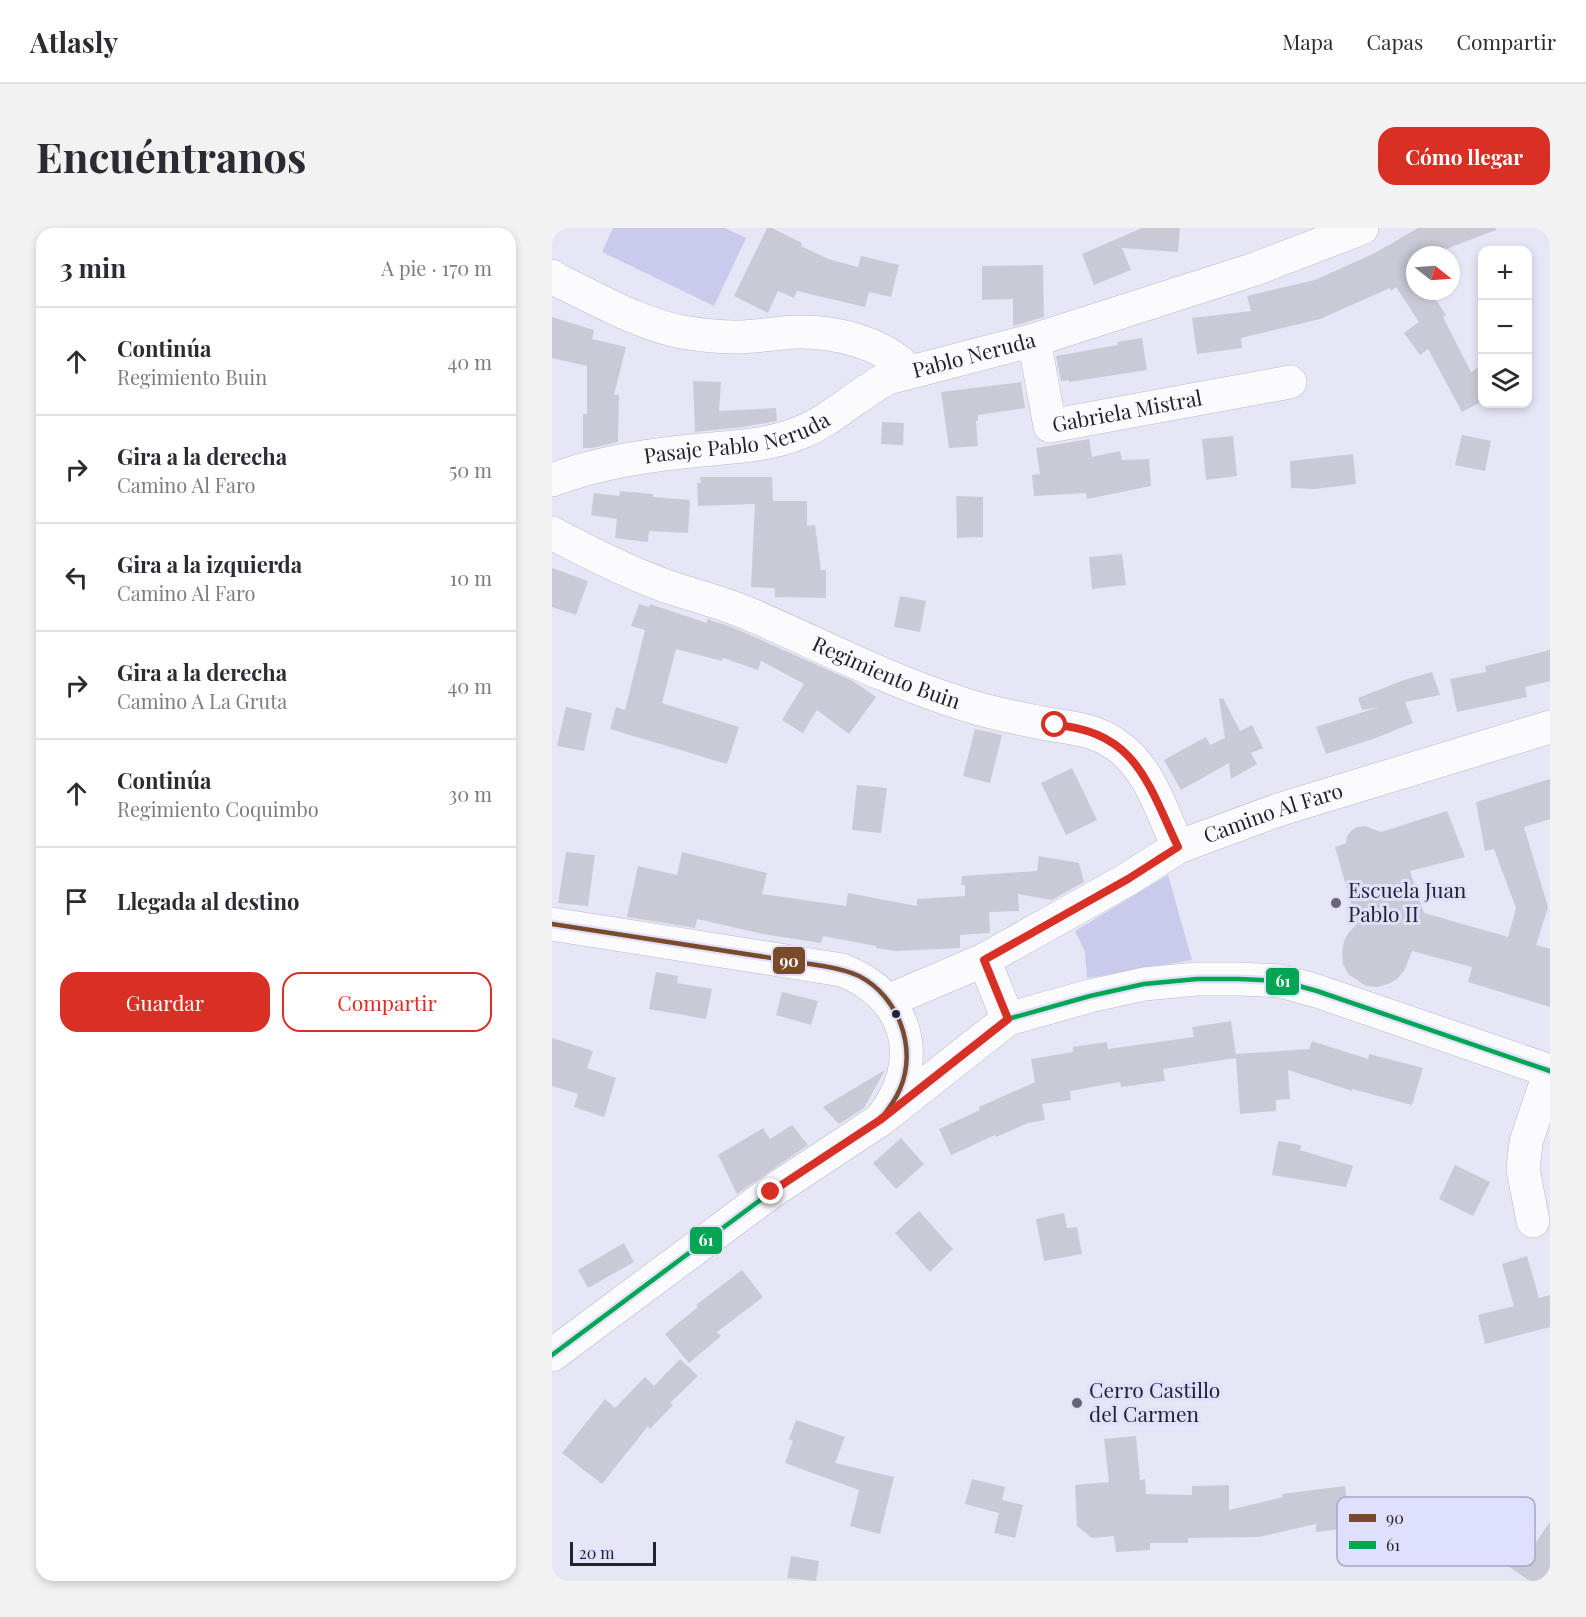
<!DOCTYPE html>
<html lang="es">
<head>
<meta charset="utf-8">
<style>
  :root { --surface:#fff; --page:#f2f2f3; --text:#2b2b33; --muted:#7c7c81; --line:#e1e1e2; --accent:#d93025 }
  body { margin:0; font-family:"Playfair Display",serif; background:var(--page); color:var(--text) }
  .controls { position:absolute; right:18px; top:18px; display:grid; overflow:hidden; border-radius:12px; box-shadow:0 3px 9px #0003 }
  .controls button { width:54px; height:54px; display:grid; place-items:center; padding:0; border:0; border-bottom:2px solid var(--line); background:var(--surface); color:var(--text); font:30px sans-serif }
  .compass { position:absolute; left:854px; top:18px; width:54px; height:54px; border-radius:50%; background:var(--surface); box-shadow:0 3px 9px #0003; rotate:107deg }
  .scale { position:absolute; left:18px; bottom:15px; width:86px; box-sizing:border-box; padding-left:6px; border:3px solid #23232e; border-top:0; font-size:16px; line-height:21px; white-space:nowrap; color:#23232e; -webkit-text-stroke:4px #dfe0fd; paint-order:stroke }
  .stop { position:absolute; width:18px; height:18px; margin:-14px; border:4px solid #d93025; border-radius:50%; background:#fff }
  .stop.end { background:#d93025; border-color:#fff; box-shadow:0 2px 6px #0008 }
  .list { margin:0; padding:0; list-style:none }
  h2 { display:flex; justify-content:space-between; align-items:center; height:78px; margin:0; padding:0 24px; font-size:26px }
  h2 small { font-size:20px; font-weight:400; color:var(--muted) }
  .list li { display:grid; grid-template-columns:39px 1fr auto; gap:18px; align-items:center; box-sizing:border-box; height:108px; padding:0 24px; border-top:2px solid var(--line) }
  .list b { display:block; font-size:22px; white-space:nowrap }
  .list p { margin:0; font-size:20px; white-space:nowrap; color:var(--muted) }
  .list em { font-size:20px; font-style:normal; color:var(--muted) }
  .actions { display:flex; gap:12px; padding:18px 24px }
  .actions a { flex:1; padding:14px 0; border:2px solid var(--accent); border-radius:18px; text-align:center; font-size:21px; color:var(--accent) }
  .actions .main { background:var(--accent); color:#fff }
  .icon { flex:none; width:33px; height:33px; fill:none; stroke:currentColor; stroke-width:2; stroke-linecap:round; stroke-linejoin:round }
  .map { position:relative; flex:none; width:998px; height:1353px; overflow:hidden; border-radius:18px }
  header { display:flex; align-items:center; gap:36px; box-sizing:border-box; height:84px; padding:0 30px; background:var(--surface); border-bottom:2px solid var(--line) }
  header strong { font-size:28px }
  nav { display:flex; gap:33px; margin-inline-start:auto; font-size:21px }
  .intro { display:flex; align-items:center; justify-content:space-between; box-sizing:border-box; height:144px; padding:0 36px }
  h1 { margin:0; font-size:42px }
  .button { padding:15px 27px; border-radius:18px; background:var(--accent); color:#fff; font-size:21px; font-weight:700 }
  main { display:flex; gap:36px; padding:0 36px }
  aside { flex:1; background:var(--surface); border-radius:18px; box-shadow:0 3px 9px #0003 }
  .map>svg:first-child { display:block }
  .green { fill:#cacaed }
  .building { fill:#cacad7 }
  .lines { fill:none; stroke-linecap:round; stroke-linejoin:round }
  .street-casing { stroke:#b8b8c4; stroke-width:34 }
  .secondary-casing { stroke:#b8b8c4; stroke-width:34 }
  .street { stroke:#fbfbfe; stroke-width:33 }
  .secondary { stroke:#fbfbfe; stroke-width:33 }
  .bus-1-casing { stroke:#dfe0fd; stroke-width:9 }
  .bus-2-casing { stroke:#dfe0fd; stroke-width:9 }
  .bus-1 { stroke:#7a4b2a; stroke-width:4.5 }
  .bus-2 { stroke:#00a651; stroke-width:4.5 }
  .route { stroke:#d93025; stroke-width:8 }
  .poi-dot { fill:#676774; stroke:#dfe0fd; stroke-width:2 }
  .bus-dot { fill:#23232e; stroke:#dfe0fd; stroke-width:2 }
  .labels { text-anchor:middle; stroke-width:6; stroke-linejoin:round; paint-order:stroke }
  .street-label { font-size:21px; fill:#23232e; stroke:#dfe0fd }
  .poi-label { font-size:21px; fill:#23232e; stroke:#dfe0fd; text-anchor:start }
  .key { fill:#dfe0fd; stroke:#a7a7bf; stroke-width:1.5 }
  .key-label { font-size:16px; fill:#23232e }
  .line-badge { stroke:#dfe0fd; stroke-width:2 }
  .badge-label { font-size:16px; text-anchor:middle; font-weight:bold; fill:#fff }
</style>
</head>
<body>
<header>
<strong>Atlasly</strong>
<nav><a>Mapa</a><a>Capas</a><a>Compartir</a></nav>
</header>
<div class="intro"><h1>Encuéntranos</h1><a class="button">Cómo llegar</a></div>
<main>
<aside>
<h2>3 min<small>A pie · 170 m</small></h2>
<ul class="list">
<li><svg class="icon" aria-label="ahead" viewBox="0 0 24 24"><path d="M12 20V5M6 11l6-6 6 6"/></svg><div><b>Continúa</b><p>Regimiento Buin</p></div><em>40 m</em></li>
<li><svg class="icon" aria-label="right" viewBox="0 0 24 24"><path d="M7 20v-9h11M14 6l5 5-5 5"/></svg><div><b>Gira a la derecha</b><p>Camino Al Faro</p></div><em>50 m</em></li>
<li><svg class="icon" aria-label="left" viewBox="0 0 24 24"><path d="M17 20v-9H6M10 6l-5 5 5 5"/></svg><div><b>Gira a la izquierda</b><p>Camino Al Faro</p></div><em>10 m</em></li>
<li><svg class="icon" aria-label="right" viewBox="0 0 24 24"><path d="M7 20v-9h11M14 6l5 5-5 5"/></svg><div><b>Gira a la derecha</b><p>Camino A La Gruta</p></div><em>40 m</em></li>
<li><svg class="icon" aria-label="ahead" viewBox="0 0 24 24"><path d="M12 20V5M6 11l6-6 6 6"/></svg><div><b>Continúa</b><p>Regimiento Coquimbo</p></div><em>30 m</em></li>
<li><svg class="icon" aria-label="arrive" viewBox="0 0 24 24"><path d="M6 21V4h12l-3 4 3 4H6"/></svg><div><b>Llegada al destino</b></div></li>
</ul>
<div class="actions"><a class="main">Guardar</a><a>Compartir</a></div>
</aside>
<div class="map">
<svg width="998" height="1353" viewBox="0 0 998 1353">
  <rect width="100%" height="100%" fill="#e6e6f6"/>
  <g class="green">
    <path d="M61 0H173L194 10 162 78 50 24Z"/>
    <path d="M616 647 640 732 535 750 533 724 523 703Z"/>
  </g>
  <g class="building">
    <path d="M215 0H220L250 15 249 18 276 31 306 39 309 28 347 37 339 69 317 64 313 79 245 63 242 70 226 63 216 85 182 68Z"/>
    <path d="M590 0H628L626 24 570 20 579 42 542 57 530 26Z"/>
    <path d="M866 0H944V2L894 21 897 27H863V63H878L894 87 891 89 919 144 930 137V173L910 184 876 121 868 127 852 105 867 94 844 59 839 63 838 60 768 91 689 110 690 120 645 126 640 90 699 83 695 68 763 52 823 25Z"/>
    <path d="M491 37 492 89 461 98V71L430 72V38Z"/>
    <path d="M0 89 42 102 40 111 74 119 62 167H67L66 214 41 220H31V186H35V138L0 130Z"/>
    <path d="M590 110 595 142 517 154V152L509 153 504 128 566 117 565 114Z"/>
    <path d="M141 153 169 154 167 183 224 180 225 193 191 199 143 204Z"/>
    <path d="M469 154 473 180 426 187V193H424L426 218 397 220 389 164Z"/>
    <path d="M330 194 352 195 351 217 329 216Z"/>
    <path d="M910 207 939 213 933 243 903 237Z"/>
    <path d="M681 208 685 248 654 252 650 211Z"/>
    <path d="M537 211 540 229 568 223 570 232 597 231 599 258 535 271 534 265 482 268 480 247 488 246 484 220Z"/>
    <path d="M801 226 804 256 763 261 739 260 738 233Z"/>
    <path d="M148 249H220L221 273H255V298L263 297 269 342H274V370L223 369V360L199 359 203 276 146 278 145 255H149Z"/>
    <path d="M68 263 101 266V269L138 272 136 305 97 303 96 314 63 310 65 291 39 287 42 265 67 268Z"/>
    <path d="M404 268 431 269V309L405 310Z"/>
    <path d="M570 326 574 357 540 361 537 329Z"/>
    <path d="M0 340 36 353 24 387 0 379Z"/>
    <path d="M348 368 374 373 368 404 342 399Z"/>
    <path d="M87 376 97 379 98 376 155 395V391L180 399 301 453 324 469 297 506 265 482 251 505 230 492 252 456 209 433 206 442 171 430 170 433 124 421 110 475 187 499 175 536 58 501 64 479 73 482 93 402 79 398Z"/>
    <path d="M998 422V453L973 459 975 469 905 484 898 451 934 444 933 438Z"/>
    <path d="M880 444 888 467 853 474 861 495 821 511 774 526 764 499 827 479 810 482 806 470 852 452Z"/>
    <path d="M671 470 688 503 700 497 711 520 699 525 705 536 679 551 677 535 629 562 612 532 654 509 658 517 673 510 667 471Z"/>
    <path d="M14 479 40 485 32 523 5 518Z"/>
    <path d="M423 501 450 507 438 555 411 548Z"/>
    <path d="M520 540 545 592 514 607 489 555Z"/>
    <path d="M998 551V591L972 599 996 679 984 717 998 721V779L916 754 920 739 860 723 852 743 845 751 836 756 825 759 814 758 796 746 791 736 790 724 792 713 797 704 805 696 783 619 794 615 795 608 800 602 805 599 813 598 829 604 895 583 913 629 858 643 872 685 956 709 964 680 942 621 933 623 924 574Z"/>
    <path d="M305 557 335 560 329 605 300 602Z"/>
    <path d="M14 624 43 627 36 678 6 675Z"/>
    <path d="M130 624 215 645 210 666 294 678 296 665 365 678V671L413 668V657H409L410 648 485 643 487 628 527 635 532 654 500 672 466 666 467 683 437 684 438 705 408 707V720L344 723 324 720V718L271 708 269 715 211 706 145 691 143 700 75 689 86 638 125 647Z"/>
    <path d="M104 744 126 748 125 755 160 761 154 791 97 781Z"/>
    <path d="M230 764 266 773 259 797 224 787Z"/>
    <path d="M679 793 684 826 757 821 760 813 816 831 817 826 871 840 860 877 800 861V863L736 842 738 871 724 872V883L688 886 684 830 611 841 613 853 569 859 568 854 518 863 519 872 490 876 493 892 476 895 444 909 443 907 399 927 387 901 428 882 427 879 483 854 479 831 521 824V819L555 814 556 821 642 809 640 799Z"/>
    <path d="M0 810 41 823 35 840 64 850 52 889 22 879 26 866 0 858Z"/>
    <path d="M333 842 312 880 287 896 271 879Z"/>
    <path d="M240 897 256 917 185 966 166 927 211 900 218 911Z"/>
    <path d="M349 910 372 936 344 961 321 935Z"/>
    <path d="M726 913 749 917 748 922 801 938 794 959 720 947Z"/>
    <path d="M903 937 938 954 921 988 887 971Z"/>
    <path d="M367 983 401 1021 378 1044 343 1005Z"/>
    <path d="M512 985 515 1000 525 999 530 1026 492 1033 484 991Z"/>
    <path d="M72 1015 82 1034 36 1060 26 1042Z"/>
    <path d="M975 1028 987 1070 998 1067V1099L933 1116 926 1087 962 1078 950 1036Z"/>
    <path d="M190 1042 211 1069 165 1104 169 1108 137 1135 113 1106 146 1079 144 1077Z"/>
    <path d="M128 1131 146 1148 118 1175 121 1177 98 1201 96 1198 50 1256 10 1225 53 1171 63 1180 93 1149 102 1158Z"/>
    <path d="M244 1192 293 1209 283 1235 342 1249 328 1306 298 1298 307 1262 233 1235 241 1213 237 1211Z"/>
    <path d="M584 1208 588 1252 593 1251 594 1266 640 1267V1258L677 1257V1282L731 1269 730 1266 793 1258 795 1276 806 1274 808 1299 764 1304V1296L707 1309 636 1310V1315H598V1322L564 1324 562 1308 540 1310 525 1298 523 1257 557 1254 552 1211Z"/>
    <path d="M420 1251 453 1259 450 1272 471 1277 463 1310 442 1305 447 1285 413 1276Z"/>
    <path d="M998 1294V1353H978L947 1332 964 1305 982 1317Z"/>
    <path d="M239 1328 267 1333 264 1353 235 1350Z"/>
  </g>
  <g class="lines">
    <defs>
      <g id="street">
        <path d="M0 48 7 53C46 71 87 96 130 104 148 107 166 109 184 109 204 109 224 105 244 104 282 103 330 114 357 143"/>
        <path id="s1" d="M482 112 498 198 738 154"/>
        <path id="s2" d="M0 252C45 235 91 228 139 223 175 219 213 219 247 205 281 192 305 166 336 150L482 112 703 41 810 0"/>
        <path id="s3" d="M0 305C36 324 73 343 111 357 139 367 169 374 197 386 265 415 331 450 402 473 430 483 460 489 490 495 516 500 540 500 563 516 597 538 610 584 626 619"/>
        <path d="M432 732 456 791"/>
        <path id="s4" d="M336 773 432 732 576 651 626 619 726 582 998 499"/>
        <path d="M328 892 456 791 538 768 592 756 645 751H687L729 753 765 763 998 843"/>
        <path d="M981 993 971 941 974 914 998 843"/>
      </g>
      <path id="secondary" d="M0 696 290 742C359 769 374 835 328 892L219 964 0 1127"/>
    </defs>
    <use href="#street" class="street-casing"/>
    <use href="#secondary" class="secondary-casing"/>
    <use href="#street" class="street"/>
    <use href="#secondary" class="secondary"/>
    <defs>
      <path id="bus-1" d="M0 696 271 738C283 740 296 743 307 748 346 768 366 820 348 861 343 873 336 882 328 892"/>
      <path id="bus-2" d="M0 1127 219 964 328 892 456 791 538 768 592 756 645 751H687L729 753 765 763 998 843"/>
    </defs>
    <use href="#bus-1" class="bus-1-casing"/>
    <use href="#bus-2" class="bus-2-casing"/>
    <use href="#bus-1" class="bus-1"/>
    <use href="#bus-2" class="bus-2"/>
  </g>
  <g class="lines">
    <path class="route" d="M219 964 328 892 456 791 432 732 576 651 626 619C596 556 584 503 503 497"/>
  </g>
  <g class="poi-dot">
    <circle cx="784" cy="675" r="6"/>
    <circle cx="525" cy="1175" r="6"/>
  </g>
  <circle class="bus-dot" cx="344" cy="786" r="5"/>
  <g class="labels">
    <g class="street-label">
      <text dy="7" stroke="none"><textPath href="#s2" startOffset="446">Pablo Neruda</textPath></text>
      <text dy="7" stroke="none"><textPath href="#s1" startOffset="166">Gabriela Mistral</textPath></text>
      <text dy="7" stroke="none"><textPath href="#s2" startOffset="190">Pasaje Pablo Neruda</textPath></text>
      <text dy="7" stroke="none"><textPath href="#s3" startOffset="363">Regimiento Buin</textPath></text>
      <text dy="7" stroke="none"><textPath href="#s4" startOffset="430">Camino Al Faro</textPath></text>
    </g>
    <g class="poi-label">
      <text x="796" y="670">Escuela Juan<tspan x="796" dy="24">Pablo II</tspan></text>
      <text x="537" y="1170">Cerro Castillo<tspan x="537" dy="24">del Carmen</tspan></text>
    </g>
  </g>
  <rect x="785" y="1269" width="198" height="69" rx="9" class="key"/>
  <rect x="797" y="1286" width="27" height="8" fill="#7a4b2a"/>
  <rect x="797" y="1313" width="27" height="8" fill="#00a651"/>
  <g class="key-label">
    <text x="834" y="1296">90</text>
    <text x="834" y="1323">61</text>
  </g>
  <g class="line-badge">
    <rect x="220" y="718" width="34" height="29" rx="6" fill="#7a4b2a"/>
    <rect x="713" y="739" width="35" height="29" rx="6" fill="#00a651"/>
    <rect x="137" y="998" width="34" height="29" rx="6" fill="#00a651"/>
  </g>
  <g class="badge-label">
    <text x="237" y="739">90</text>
    <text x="731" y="759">61</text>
    <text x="154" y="1018">61</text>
  </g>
</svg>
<div class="controls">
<button>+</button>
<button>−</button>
<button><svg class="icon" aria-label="layers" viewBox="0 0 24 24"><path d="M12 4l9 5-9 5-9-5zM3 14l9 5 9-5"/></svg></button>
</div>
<svg class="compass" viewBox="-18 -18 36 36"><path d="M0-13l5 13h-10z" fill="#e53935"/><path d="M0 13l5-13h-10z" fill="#7c7c81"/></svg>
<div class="scale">20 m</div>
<div class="stop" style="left:503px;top:497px"></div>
<div class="stop end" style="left:219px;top:964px"></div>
</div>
</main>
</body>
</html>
